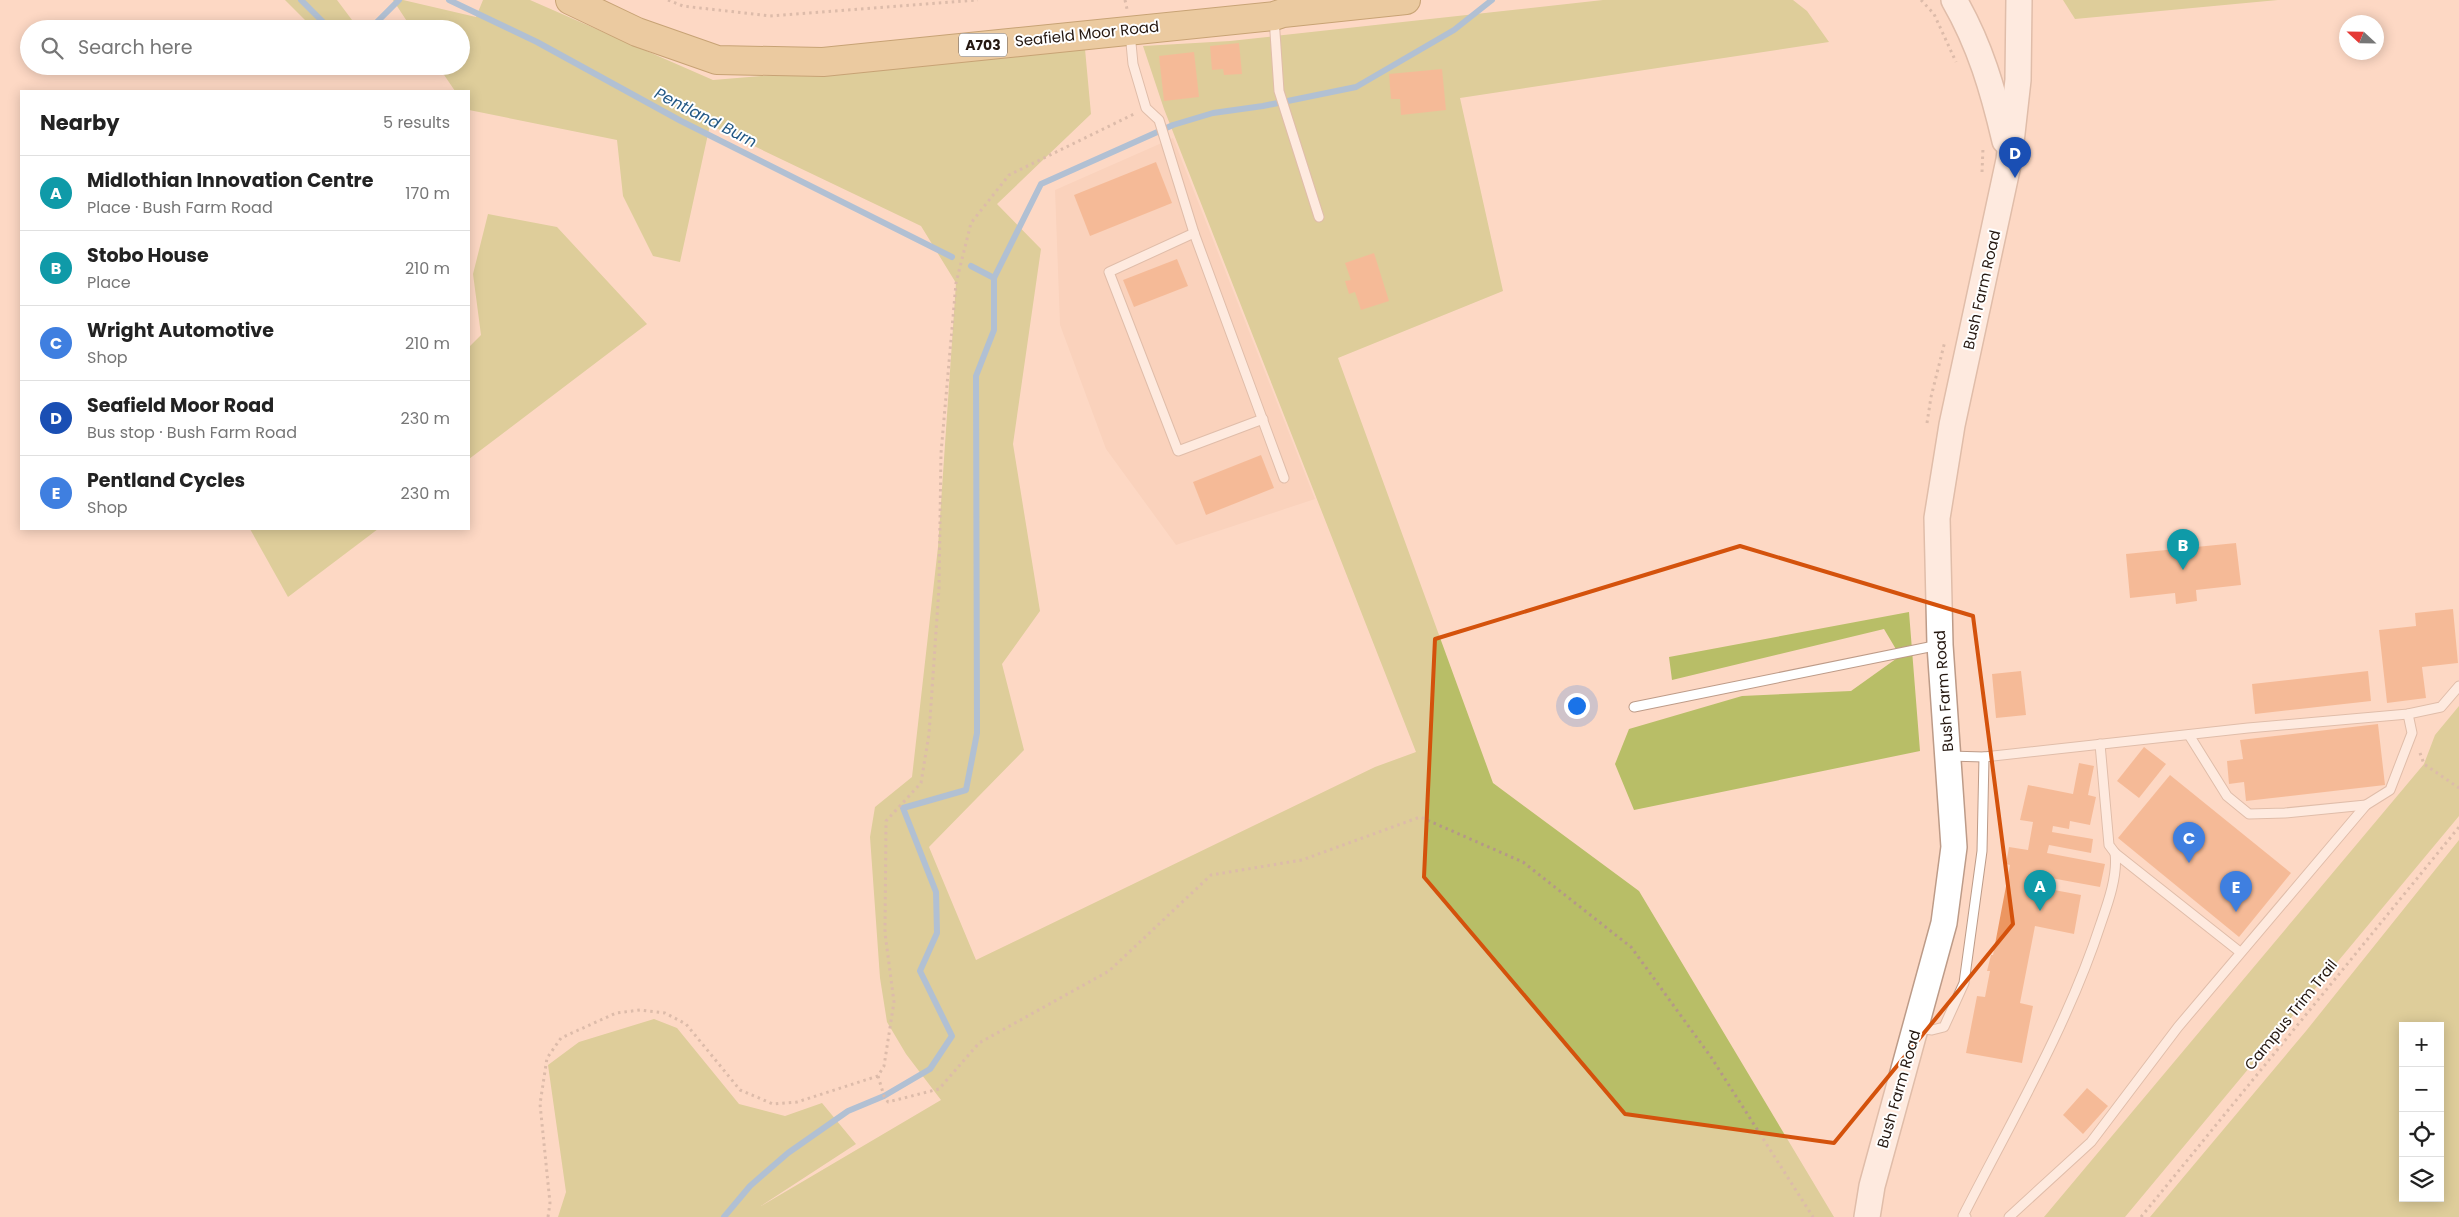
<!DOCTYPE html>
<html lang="en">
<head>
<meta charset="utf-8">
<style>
  :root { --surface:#fff; --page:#f6f6f6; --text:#222; --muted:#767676; --line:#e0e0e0; --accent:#0f766e }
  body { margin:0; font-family:Poppins,sans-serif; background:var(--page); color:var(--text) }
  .controls { position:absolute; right:15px; bottom:15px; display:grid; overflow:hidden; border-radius:0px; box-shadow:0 2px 12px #0003 }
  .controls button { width:45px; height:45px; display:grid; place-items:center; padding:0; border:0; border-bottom:1px solid var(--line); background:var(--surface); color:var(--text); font:25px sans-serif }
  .compass { position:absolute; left:2339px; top:15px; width:45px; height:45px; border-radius:50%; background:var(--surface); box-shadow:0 2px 12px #0003; rotate:292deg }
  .you { position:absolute; left:1576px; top:705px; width:18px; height:18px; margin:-12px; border:4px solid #fff; border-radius:50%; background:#1a73e8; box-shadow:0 0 0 8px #1a73e833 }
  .badge { display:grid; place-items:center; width:32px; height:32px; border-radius:50%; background:var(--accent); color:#fff; font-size:16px; font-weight:700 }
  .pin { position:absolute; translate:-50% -41px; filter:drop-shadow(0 1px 2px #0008) }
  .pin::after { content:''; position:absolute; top:26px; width:18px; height:15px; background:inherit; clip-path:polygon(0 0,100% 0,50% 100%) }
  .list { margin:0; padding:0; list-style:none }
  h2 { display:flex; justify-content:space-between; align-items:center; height:65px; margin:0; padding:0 20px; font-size:21px }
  h2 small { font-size:16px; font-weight:400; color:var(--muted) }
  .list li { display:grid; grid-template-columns:32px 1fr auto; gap:15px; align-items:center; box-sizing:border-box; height:75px; padding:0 20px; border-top:1px solid var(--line) }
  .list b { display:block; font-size:19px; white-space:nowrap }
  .list p { margin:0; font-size:16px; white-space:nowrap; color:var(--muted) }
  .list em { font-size:16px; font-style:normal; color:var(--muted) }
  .icon { flex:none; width:28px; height:28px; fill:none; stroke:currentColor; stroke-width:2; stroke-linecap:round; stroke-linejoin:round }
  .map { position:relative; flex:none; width:2459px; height:1217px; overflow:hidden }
  .search { position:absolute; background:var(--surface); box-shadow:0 2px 12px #0003; left:20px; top:20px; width:450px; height:55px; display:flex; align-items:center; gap:12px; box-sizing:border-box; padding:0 18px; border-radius:28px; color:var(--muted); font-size:19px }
  .panel { position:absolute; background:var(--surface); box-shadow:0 2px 12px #0003; left:20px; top:90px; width:450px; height:440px; border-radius:0px }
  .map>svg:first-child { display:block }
  .built { fill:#f5cab2 }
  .green { fill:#b8be67; fill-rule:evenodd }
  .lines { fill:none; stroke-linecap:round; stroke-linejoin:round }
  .stream { stroke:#55a2e5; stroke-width:6 }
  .building { fill:#ec9661 }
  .lane-casing { stroke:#bd9b88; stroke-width:11 }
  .secondary-casing { stroke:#bd9b88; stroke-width:28 }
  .primary-casing { stroke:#866114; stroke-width:30 }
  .path { stroke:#b59889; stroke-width:3; stroke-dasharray:2.5 4; stroke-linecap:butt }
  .lane { stroke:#fff; stroke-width:9 }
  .secondary { stroke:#fff; stroke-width:25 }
  .primary { stroke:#d6b873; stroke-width:28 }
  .marked { fill:none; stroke:#d4520c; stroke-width:4; stroke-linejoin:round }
  .labels { text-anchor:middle; stroke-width:4; stroke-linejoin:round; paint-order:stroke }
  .shield { fill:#fff; stroke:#665d58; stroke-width:1 }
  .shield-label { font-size:14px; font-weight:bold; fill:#251811 }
  .street-label { font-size:15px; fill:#251811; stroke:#fff }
  .water-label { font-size:16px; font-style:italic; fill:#225885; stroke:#fff }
</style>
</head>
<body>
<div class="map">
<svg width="2459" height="1217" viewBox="0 0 2459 1217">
  <rect width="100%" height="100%" fill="#fdd8c4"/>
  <path class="built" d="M1173 138 1315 499 1176 545 1106 449 1060 325 1055 190Z"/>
  <g class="green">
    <path d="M285 0H337L352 20 348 29H314Z"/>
    <path d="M393 0H403L476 17 483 0H530L713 80 1085 49 1091 114 997 204 1041 249 1013 444 1040 611 1002 664 1024 750 929 847 976 960 1375 767 1416 752 1164 109 1143 46 1230 41 1603 0H1793L1807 11 1829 42 1460 98 1503 291 1338 358 1493 783 1639 891 1834 1217H558L566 1192 548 1065 579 1042 654 1019 677 1028 739 1104 785 1116 822 1103 856 1144 761 1206 941 1100 906 1054 887 1022 880 978 870 837 875 807 912 777 938 547 956 283 921 226 710 125 680 262 653 256 623 196 617 140 469 110V91H455L438 66H461V29H412Z"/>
    <path d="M2063 0H2278L2075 19Z"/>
    <path d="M488 214 557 227 647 324 469 459V347L481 335 473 274Z"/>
    <path d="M250 529H378L288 597Z"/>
    <path d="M1909 612 1920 751 1634 810 1615 764 1629 729 1742 696 1851 691 1900 656 1884 629 1672 680 1669 657Z"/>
    <path d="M2459 706V816L2125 1217H2044L2424 764 2435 735Z"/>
    <path d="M2459 840V1217H2150L2306 1031ZM2403 1026H2440V1198H2403Z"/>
  </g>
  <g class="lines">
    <g class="stream">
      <path d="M301 0 330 29"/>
      <path d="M449 0 537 42 681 121 952 257"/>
      <path d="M370 29 399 0"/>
      <path d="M971 266 994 278"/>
      <path d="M724 1217 750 1186 788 1153 848 1111 884 1096 930 1069 952 1036 920 971 937 933 936 892 903 808 966 790 977 733 976 376 994 330V278L1041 184 1173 125 1213 113 1263 106 1356 87 1454 30 1492 0"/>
    </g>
  </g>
  <g class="building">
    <path d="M1239 43 1242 74 1224 75 1223 69 1212 70 1210 46Z"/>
    <path d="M1194 52 1199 97 1164 101 1159 56Z"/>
    <path d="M1442 69 1446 110 1401 115 1400 99H1391L1389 74Z"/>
    <path d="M1156 162 1172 203 1090 236 1074 195Z"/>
    <path d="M1374 253 1389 301 1361 310 1355 292 1349 294 1345 281 1351 280 1345 263Z"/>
    <path d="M1177 259 1188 286 1134 307 1123 280Z"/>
    <path d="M1261 455 1274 488 1206 515 1193 482Z"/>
    <path d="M2236 543 2241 585 2196 590 2197 601 2176 604 2175 593 2130 598 2126 554Z"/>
    <path d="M2453 609 2458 663 2422 667 2426 698 2387 703 2379 630 2416 626 2415 613Z"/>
    <path d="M2021 671 2026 715 1996 718 1992 674Z"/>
    <path d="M2368 671 2371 701 2255 714 2252 684Z"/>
    <path d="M2378 724 2385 785 2246 801 2244 782 2229 784 2227 761 2243 759 2240 740Z"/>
    <path d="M2144 747 2166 764 2139 798 2117 781Z"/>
    <path d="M2079 763 2094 766 2088 795 2096 797 2090 825 2070 821 2069 829 2053 826 2052 832 2093 839 2091 853 2049 845 2047 853 2105 864 2100 887 2040 876 2038 887 2081 895 2074 934 2035 926 2020 1003 2033 1006 2022 1063 1966 1053 1977 996 1985 997 1990 971H1987L1991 955H1993L2010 865 2006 864 2009 847 2028 850 2033 822 2020 820 2028 785 2073 794Z"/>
    <path d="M2170 775 2291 873 2239 937 2118 838Z"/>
    <path d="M2087 1088 2108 1106 2083 1134 2063 1115Z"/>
  </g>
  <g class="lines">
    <defs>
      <g id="lane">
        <path d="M1274 18 1279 91 1319 217"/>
        <path d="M1130 33 1133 64 1146 108 1159 120 1194 233 1284 478"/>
        <path d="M1194 233 1109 272 1178 451 1263 419"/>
        <path d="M1634 707 1939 645"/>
        <path d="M2189 735 2227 796 2249 814 2285 813 2366 805"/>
        <path d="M2100 744 2109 845 2115 853 2240 952"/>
        <path d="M1949 756 1984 757 2248 728 2408 714 2441 707 2459 686"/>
        <path d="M1917 1028 1932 1030 1944 1027 1964 983 1982 851 1984 757"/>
        <path d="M1966 1217 1963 1216C2012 1120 2068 1025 2101 923 2108 903 2118 875 2115 853"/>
        <path d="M2009 1217 2091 1142 2178 1027 2366 805 2390 790 2412 733 2408 714"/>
      </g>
      <g id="secondary">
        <path d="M1954 0C1980 45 1993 90 2005 141"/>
        <path d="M1867 1217 1872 1186 1944 923 1954 847 1940 645 1937 518 1952 425 2009 160 2018 80 2019 0"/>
      </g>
      <path id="primary" d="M570 0 637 32 717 60 823 62 1274 16 1283 13 1406 0"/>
    </defs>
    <use href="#lane" class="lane-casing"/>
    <use href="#secondary" class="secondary-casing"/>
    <use href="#primary" class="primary-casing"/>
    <g class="path">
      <path d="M668 0 683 6 770 16 978 0"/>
      <path d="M1125 0 1127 9"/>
      <path d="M1921 0 1934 14 1956 62"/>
      <path d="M1982 172 1983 148"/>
      <path d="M1927 423 1931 397 1945 341"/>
      <path d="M2420 753 2424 764 2459 788"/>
      <path d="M878 1076 884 1096 888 1102 939 1089 979 1043 1109 971 1211 875 1302 860 1420 817 1523 862 1631 947 1711 1057 1813 1217"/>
      <path d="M548 1217 550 1203 540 1104 547 1058 561 1038 616 1013 640 1010 665 1013 686 1024 740 1090 773 1104 797 1102 878 1076 884 1066 894 1002 885 933 886 821 921 783 929 734 939 588 941 453 956 283 971 223 1009 175 1134 114"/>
      <path d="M2141 1217 2459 827"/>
    </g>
    <use href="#lane" class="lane"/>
    <use href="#secondary" class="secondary"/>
    <use href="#primary" class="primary"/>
  </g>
  <path d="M0 0H2459V1217H0ZM1740 546 1973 616 2013 924 1834 1143 1625 1114 1424 877 1435 639Z" fill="#fdd8c4" fill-opacity=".55" fill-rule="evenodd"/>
  <path class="marked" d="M1740 546 1973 616 2013 924 1834 1143 1625 1114 1424 877 1435 639Z"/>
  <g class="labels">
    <rect class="shield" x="959" y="33.5" width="48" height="23" rx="4"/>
    <g class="shield-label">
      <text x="983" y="50">A703</text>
    </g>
    <g class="street-label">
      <text transform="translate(1087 34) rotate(-6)" y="5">Seafield Moor Road</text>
      <text transform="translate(1982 290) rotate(-77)" y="5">Bush Farm Road</text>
      <text transform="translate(1944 691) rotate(-94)" y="5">Bush Farm Road</text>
      <text transform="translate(2291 1015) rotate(-51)" y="5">Campus Trim Trail</text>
      <text transform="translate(1899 1089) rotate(-74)" y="5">Bush Farm Road</text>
    </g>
    <g class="water-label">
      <text transform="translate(706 117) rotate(27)" y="6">Pentland Burn</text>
    </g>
  </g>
</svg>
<div class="controls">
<button>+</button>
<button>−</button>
<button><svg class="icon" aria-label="locate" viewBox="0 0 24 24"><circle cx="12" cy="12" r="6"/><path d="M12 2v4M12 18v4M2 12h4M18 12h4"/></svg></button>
<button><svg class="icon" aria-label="layers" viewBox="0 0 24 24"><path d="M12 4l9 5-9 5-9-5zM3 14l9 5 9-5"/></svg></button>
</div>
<svg class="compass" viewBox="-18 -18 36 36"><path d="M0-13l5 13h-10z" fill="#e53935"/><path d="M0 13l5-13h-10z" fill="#767676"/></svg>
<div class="you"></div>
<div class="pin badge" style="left:2040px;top:911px;background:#0f9aa8">A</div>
<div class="pin badge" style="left:2183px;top:570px;background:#0f9aa8">B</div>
<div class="pin badge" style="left:2189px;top:863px;background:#3f7fe0">C</div>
<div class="pin badge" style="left:2015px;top:178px;background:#1a4fb4">D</div>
<div class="pin badge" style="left:2236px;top:912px;background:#3f7fe0">E</div>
<div class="search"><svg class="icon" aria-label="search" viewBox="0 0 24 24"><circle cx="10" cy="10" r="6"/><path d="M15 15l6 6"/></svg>Search here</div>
<section class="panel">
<h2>Nearby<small>5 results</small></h2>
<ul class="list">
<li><span class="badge" style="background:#0f9aa8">A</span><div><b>Midlothian Innovation Centre</b><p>Place · Bush Farm Road</p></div><em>170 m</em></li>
<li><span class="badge" style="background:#0f9aa8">B</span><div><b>Stobo House</b><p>Place</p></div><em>210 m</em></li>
<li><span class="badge" style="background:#3f7fe0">C</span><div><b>Wright Automotive</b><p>Shop</p></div><em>210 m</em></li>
<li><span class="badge" style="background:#1a4fb4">D</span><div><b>Seafield Moor Road</b><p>Bus stop · Bush Farm Road</p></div><em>230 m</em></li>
<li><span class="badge" style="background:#3f7fe0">E</span><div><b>Pentland Cycles</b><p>Shop</p></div><em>230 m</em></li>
</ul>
</section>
</div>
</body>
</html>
